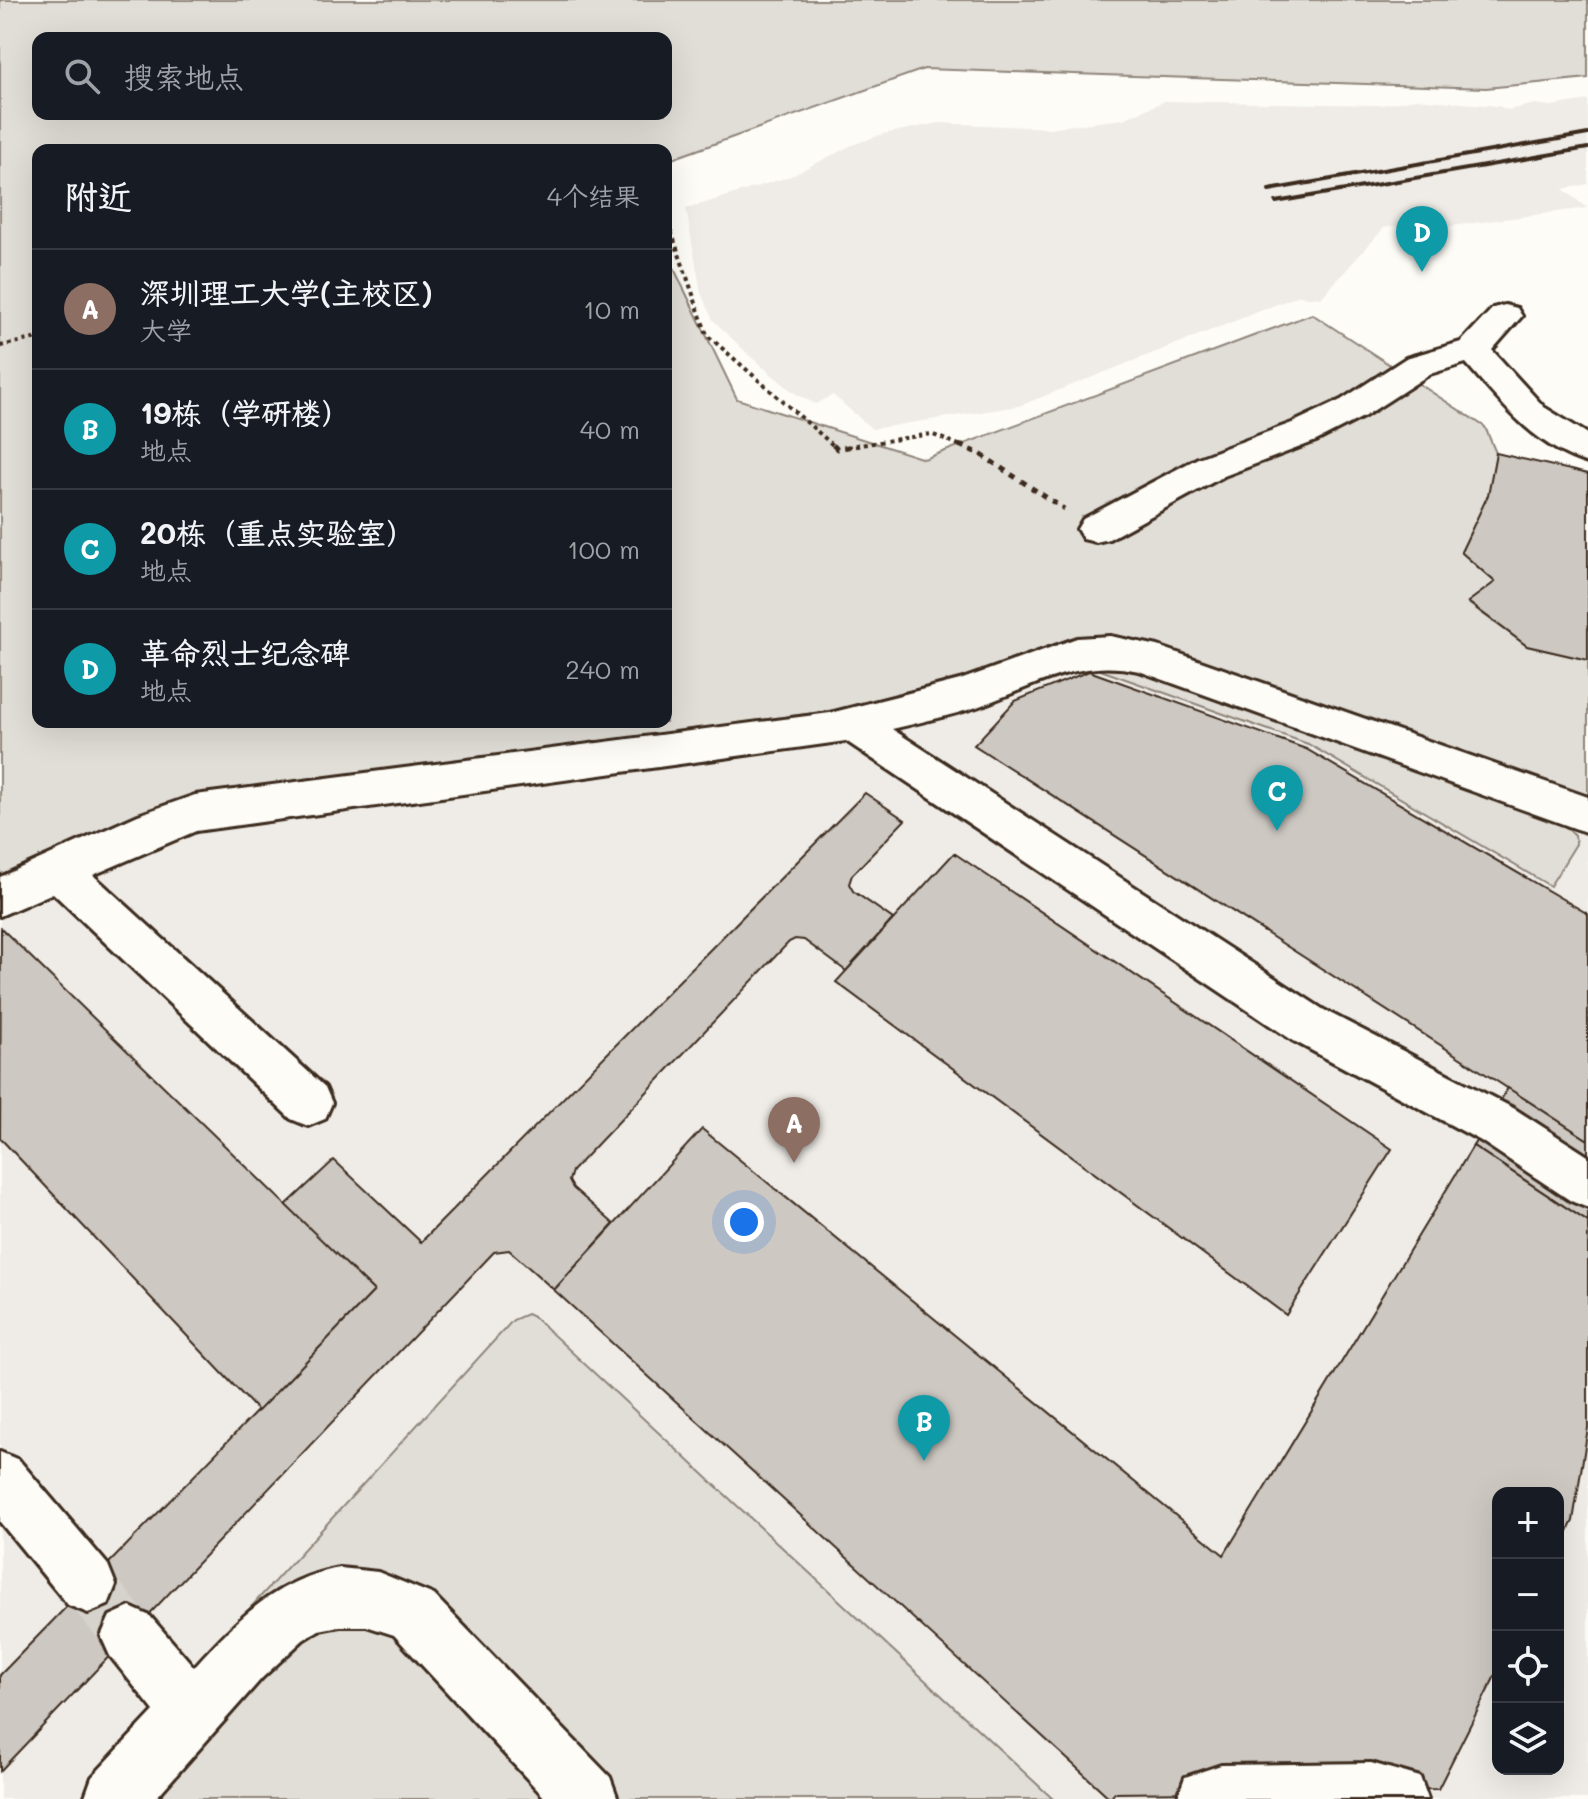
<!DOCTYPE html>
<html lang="zh">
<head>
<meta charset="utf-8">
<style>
  :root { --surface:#171b24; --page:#242831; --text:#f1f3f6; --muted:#9ea1a6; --line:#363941; --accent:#8c9099 }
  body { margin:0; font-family:Mali,"LXGW WenKai TC",sans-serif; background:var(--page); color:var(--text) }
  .controls { position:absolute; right:24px; bottom:24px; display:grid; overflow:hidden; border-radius:16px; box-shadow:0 8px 32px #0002 }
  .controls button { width:72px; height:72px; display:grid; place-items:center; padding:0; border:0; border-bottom:2px solid var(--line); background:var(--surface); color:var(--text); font:40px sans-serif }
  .you { position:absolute; left:744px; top:1222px; width:28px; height:28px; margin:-20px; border:6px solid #fff; border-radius:50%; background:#1a73e8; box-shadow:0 0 0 12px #1a73e833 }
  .badge { display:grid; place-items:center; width:52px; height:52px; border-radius:50%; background:var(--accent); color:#fff; font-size:26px; font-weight:700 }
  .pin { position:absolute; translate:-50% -66px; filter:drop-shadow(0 2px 4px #0008) }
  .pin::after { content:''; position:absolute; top:42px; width:28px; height:24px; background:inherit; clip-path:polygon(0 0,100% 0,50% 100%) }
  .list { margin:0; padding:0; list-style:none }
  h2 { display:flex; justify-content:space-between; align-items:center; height:104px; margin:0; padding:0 32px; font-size:34px }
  h2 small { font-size:26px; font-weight:400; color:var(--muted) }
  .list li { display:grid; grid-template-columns:52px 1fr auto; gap:24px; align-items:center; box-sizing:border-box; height:120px; padding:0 32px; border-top:2px solid var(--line) }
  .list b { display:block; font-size:30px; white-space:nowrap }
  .list p { margin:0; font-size:26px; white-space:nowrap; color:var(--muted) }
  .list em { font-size:26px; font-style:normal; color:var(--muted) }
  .icon { flex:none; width:44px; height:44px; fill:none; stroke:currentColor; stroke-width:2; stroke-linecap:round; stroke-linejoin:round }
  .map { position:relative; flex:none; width:1588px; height:1799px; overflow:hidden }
  .search { position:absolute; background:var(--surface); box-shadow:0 8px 32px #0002; left:32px; top:32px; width:640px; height:88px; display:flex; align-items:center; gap:20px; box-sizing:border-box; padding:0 28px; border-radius:16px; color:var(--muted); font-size:30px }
  .panel { position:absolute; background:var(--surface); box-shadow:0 8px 32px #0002; left:32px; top:144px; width:640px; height:584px; border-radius:16px }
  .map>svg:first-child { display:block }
  .built { fill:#efece7; fill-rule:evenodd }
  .green { fill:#e1ded7; stroke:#8e847a; stroke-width:2; fill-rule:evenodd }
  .building { fill:#cdc8c2; stroke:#3b2a1e; stroke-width:2 }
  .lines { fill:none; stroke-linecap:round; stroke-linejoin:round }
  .minor-tunnel { stroke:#d6d2cc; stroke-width:53; stroke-dasharray:53 27; stroke-linecap:butt }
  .minor-casing { stroke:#3b2a1e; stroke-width:6 }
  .path-far1 { stroke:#3b2a1e; stroke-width:4; stroke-dasharray:4 4; stroke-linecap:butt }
  .path { stroke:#3b2a1e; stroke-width:5; stroke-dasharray:6 6; stroke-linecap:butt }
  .minor { fill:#fdfcf7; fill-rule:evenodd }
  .rail { stroke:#3b2a1e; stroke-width:4 }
</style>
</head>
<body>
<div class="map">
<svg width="1588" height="1799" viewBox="0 0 1588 1799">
  <rect width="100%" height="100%" fill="#fdfcf7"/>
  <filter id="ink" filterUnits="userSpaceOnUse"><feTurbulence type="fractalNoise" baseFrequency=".0125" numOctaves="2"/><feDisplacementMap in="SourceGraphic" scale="16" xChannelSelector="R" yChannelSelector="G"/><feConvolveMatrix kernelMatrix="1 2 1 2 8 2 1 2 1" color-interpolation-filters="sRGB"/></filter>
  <g filter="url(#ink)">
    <g class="built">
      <path d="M1416 99 1498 106 1508 110 1535 104 1551 106 1588 100V184L1563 189 1587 208 1444 227 1423 221 1384 228 1321 298 1298 296 1019 406 872 429 833 395 815 404 793 392 752 358 713 320 701 293 686 209 791 176 852 145 883 134 939 123 1049 128 1123 119 1165 101 1381 105Z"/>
      <path d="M1020 598 1588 787V1799H0V832L149 770 666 722ZM1498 1493H1558V1769H1498Z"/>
    </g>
    <g class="green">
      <path d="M0 0H1588V78L1486 88 924 69 666 161V150H38V722H666V252L737 399 924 459 1312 314 1485 427 1496 453 1489 495 1461 552 1495 582 1468 603 1527 646 1588 660V797L1153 644 1120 636 1071 638 963 677 836 710 187 797 160 806 0 878ZM38 38H666V114H38Z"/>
      <path d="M1092 667 1120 668 1143 674 1561 823 1575 835 1576 844 1550 886 1308 744Z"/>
      <path d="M527 1314 534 1317 1053 1799H615L419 1591C398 1578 378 1570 354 1570L230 1630 513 1320Z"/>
      <path d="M381 1620 559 1799H140L296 1632Z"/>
    </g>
    <g class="building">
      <path d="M1496 453 1588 474V660L1527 646 1468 602 1495 582 1461 552 1488 495Z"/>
      <path d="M1089 671 1306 749 1588 914V1140L974 745 1015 701Z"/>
      <path d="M865 793 905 820 852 875 849 884 853 891 893 919 846 971 804 940 795 939 789 942 572 1171 569 1181 573 1188 614 1224 554 1290 509 1250 494 1252 0 1771V1675L374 1291 285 1206 334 1160 421 1242Z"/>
      <path d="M954 853 1392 1149 1286 1315 836 982Z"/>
      <path d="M1 928 374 1291 258 1411 0 1138Z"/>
      <path d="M1508 1088 1588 1140V1222L1473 1146Z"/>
      <path d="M702 1129 1224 1555 1473 1146 1588 1222V1428L1573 1521 1558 1551V1493H1498V1670L1438 1789 1114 1793 1111 1799 554 1290Z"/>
    </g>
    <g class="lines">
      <path class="minor-tunnel" d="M88 1585 130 1636"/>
      <defs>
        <g id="minor">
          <path d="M1505 305 1517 308 1522 316 1492 350 1544 407 1588 434V463C1536 448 1500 402 1466 363L1430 374 1365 416 1316 441 1224 476 1109 539 1096 542 1083 539 1077 529 1083 519 1198 458 1292 423 1341 400 1406 358 1461 342 1493 308Z"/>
          <path d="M1110 636 1158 646 1588 797V833L1139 671C1077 657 1034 687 977 707 950 716 921 722 892 729L1324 1010 1515 1109 1588 1156V1208L1571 1201 1481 1141 1292 1040 846 741 196 831 93 875 325 1087 332 1103 325 1119 308 1126 291 1119 53 893 0 916V877L138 815 195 795 830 713 960 680 1077 638Z"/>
          <path d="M0 1452 19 1460 108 1565 116 1585 108 1605 88 1613 68 1605 0 1522Z"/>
          <path d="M340 1568 378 1572 434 1595 610 1777 618 1799H546L394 1635 366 1626H340L319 1630 303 1640 262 1678 155 1799H84L92 1777 154 1711 110 1656 101 1636 110 1616 130 1607 150 1616 194 1667C235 1621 276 1579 340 1568Z"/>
          <path d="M1371 1763 1420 1777 1428 1799H1177L1185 1777 1221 1765Z"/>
        </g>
      </defs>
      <use href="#minor" class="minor-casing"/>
      <g class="path-far1">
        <path d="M666 229 670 228 707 335 835 447"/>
        <path d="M0 346 38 338"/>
        <path d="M847 447 931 434 964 447"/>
      </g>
      <g class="path">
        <path d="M833 445 837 449 859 445"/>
        <path d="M959 445 980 454 1064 509"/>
      </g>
      <use href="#minor" class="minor"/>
      <g class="rail">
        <path d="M1269 190 1588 134"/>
        <path d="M1276 202 1588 148"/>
      </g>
    </g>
  </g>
</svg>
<div class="controls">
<button>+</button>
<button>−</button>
<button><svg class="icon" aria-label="locate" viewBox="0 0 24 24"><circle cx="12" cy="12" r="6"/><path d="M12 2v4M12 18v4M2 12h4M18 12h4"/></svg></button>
<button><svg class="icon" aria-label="layers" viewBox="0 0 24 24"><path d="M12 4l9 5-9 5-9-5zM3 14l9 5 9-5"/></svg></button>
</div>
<div class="you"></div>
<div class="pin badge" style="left:794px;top:1163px;background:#8d6e63">A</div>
<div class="pin badge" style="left:924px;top:1461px;background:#0f9aa8">B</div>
<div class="pin badge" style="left:1277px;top:831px;background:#0f9aa8">C</div>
<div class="pin badge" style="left:1422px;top:272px;background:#0f9aa8">D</div>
<div class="search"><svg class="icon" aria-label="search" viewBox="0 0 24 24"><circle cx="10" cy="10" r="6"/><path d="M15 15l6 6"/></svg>搜索地点</div>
<section class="panel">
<h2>附近<small>4个结果</small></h2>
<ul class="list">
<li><span class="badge" style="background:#8d6e63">A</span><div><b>深圳理工大学(主校区)</b><p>大学</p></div><em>10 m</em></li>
<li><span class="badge" style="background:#0f9aa8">B</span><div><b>19栋（学研楼）</b><p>地点</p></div><em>40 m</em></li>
<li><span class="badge" style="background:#0f9aa8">C</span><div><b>20栋（重点实验室）</b><p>地点</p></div><em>100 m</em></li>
<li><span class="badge" style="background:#0f9aa8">D</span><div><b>革命烈士纪念碑</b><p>地点</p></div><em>240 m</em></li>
</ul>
</section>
</div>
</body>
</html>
